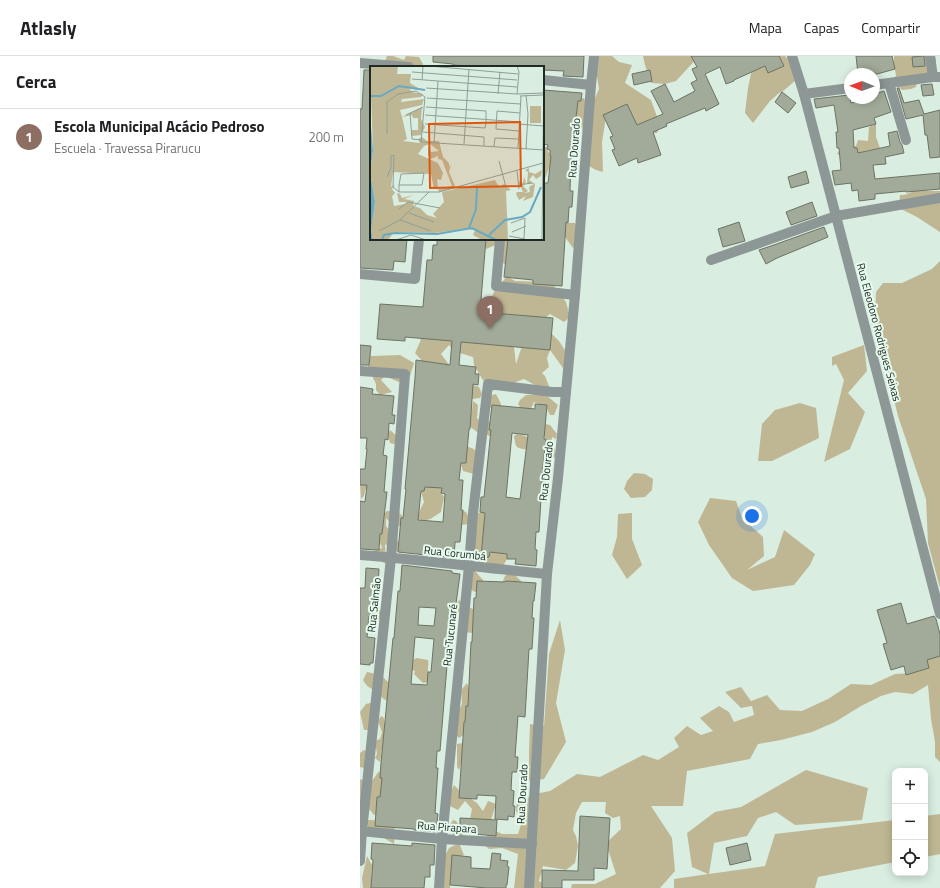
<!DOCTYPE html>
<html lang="es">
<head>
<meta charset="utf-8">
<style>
  :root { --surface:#fff; --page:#f2f2f2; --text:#202124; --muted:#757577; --line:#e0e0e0; --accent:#0f766e }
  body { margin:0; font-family:"Titillium Web",sans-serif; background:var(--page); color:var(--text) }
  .controls { position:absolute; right:12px; bottom:12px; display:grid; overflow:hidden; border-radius:8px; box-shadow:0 2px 10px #0003 }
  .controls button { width:36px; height:36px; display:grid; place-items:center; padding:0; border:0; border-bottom:1px solid var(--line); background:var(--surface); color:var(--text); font:20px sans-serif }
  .compass { position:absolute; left:484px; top:12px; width:36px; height:36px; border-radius:50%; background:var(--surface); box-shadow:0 2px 10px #0003; rotate:271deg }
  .you { position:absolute; left:392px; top:460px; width:14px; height:14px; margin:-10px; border:3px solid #fff; border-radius:50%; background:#1a73e8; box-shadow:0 0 0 6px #1a73e833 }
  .badge { display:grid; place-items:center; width:26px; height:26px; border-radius:50%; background:var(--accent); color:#fff; font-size:13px; font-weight:700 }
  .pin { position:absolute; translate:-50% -33px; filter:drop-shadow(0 1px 2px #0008) }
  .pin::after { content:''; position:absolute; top:21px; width:14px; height:12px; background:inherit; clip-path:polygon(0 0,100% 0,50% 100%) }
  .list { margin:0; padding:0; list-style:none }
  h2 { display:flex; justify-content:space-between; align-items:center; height:52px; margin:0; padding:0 16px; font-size:17px }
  h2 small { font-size:13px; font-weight:400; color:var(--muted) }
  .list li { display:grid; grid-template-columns:26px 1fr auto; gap:12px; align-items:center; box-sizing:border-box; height:56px; padding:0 16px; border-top:1px solid var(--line) }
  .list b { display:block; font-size:15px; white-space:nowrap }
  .list p { margin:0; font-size:13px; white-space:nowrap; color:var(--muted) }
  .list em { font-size:13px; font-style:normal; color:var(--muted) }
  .icon { flex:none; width:22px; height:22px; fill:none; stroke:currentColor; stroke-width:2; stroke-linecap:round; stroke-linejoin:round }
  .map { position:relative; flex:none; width:580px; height:832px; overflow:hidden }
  header { display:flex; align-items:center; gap:24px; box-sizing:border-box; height:56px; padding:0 20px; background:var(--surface); border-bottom:1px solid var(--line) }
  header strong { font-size:19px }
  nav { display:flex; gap:22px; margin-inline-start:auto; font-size:14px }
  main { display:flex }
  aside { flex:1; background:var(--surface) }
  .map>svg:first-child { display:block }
  .green { fill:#bfb793 }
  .building { fill:#a2ab99; stroke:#6c7363; fill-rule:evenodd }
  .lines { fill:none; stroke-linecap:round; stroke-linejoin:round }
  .minor { stroke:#8d9796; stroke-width:10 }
  .labels { text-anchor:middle; stroke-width:4; stroke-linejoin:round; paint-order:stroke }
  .street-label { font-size:11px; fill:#212924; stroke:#e6faee }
  .inset-river { fill:none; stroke:#68aac1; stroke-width:2 }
  .inset-road { fill:none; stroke:#8f9f95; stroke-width:1 }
  .view { fill:#de570d; fill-opacity:0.15; stroke:#de570d; stroke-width:2 }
  .inset-edge { fill:none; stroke:#212924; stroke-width:2 }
</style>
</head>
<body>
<header>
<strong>Atlasly</strong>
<nav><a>Mapa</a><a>Capas</a><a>Compartir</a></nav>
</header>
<main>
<aside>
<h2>Cerca<small></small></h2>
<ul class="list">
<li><span class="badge" style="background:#8d6e63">1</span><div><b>Escola Municipal Acácio Pedroso</b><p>Escuela · Travessa Pirarucu</p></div><em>200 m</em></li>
</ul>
</aside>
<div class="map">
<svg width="580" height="832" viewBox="0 0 580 832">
  <rect width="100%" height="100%" fill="#d9ede1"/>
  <g class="green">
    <path d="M27 0H33L44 4 46 0 59 1 63 8 62 11H26L24 8Z"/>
    <path d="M236 0H252L259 6 272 9 265 27 291 44 300 69 297 77H284L246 61 242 86 243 116 236 114 229 110 232 49 239 33 235 7Z"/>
    <path d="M283 0H339L316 25 305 28 291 27 285 9Z"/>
    <path d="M416 0H425L432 7 436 24 422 36 419 37 410 45 393 67 385 57 388 32 392 13Z"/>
    <path d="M534 0H575L576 4V15L557 27 556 31 551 33 542 34 536 28 535 22 536 19 534 9Z"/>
    <path d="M224 42 227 51 222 73C215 64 214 56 215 44Z"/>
    <path d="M516 68V81L520 92 505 95V105L487 102 477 98 481 92 496 90 498 84 508 85 509 71Z"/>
    <path d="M183 91H188L187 93 192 104 185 123 183 122Z"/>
    <path d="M555 135H580V176L557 161 539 152 540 139H544Z"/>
    <path d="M206 165 208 167H215L217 174 218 187 213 192 200 174Z"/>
    <path d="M125 183H150L149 210 138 205V188L126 193Z"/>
    <path d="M580 205V532L568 487 566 443 538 360 515 266 516 236 523 227H542L572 213Z"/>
    <path d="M147 220 155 225 183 226 192 227 206 246 210 261 204 266 190 258 172 273 135 259 129 248 134 236Z"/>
    <path d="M62 276 154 291 156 308 165 281 180 290 192 278 199 285 208 299 203 312 190 294 187 302 189 311 182 317 185 320 190 333H182L164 323 130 336 114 309 113 301 100 297H96L89 289 81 298 93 314 64 307 55 297 60 286Z"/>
    <path d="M504 289 507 315 488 337 505 356 490 393 464 406 484 324 476 308 472 310V301Z"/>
    <path d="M9 299 12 300 40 299 54 307 50 320 39 326 25 320 21 324 32 336 20 339 16 334V328L8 311Z"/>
    <path d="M113 329 119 331 122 338 120 342 112 343 108 337Z"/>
    <path d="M136 338 141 348V353L134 355 128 349 129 340Z"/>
    <path d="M166 339H186L198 349 194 359H190L187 353 174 346 169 357 163 356 158 348 160 344Z"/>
    <path d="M113 345 118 349 117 362 121 366 133 365 135 379 129 380 123 376H117L108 369 112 355Z"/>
    <path d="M440 347 456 352 459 382 412 405H398L402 368 415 354Z"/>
    <path d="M185 368 190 369 197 378 196 383 192 381 191 390 195 393 196 401 193 402 183 394 188 387 183 376Z"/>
    <path d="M30 374 40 383 38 389 30 387 28 378Z"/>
    <path d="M157 378 165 380 168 382V394C155 391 156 393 154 380Z"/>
    <path d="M106 390 114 393 119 403 114 418 103 415 101 408Z"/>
    <path d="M274 417 285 418 293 423 292 434 285 441 271 442 264 433 267 425Z"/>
    <path d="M183 418H189L186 447 181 444 180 435Z"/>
    <path d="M4 423 11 431 5 434 4 440 1 443 0 427Z"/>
    <path d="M76 429 82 432 81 437 84 441 81 456C73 461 68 467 58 463L59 456 64 446 61 436 64 431Z"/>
    <path d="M350 442 376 445 382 462 403 481 404 500 387 514 415 501 424 474 455 498 450 509 434 529 393 535 372 522 349 489 338 466Z"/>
    <path d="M101 454 106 456 109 462V468L101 469 103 460 100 457Z"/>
    <path d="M124 454 127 478 122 489V501L146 488 147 503 143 510 122 509 113 499 115 459Z"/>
    <path d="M27 455H38L46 465 42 470 32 469 26 462V470L35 482 43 490 39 495 33 496 29 491 25 488 26 508 19 504 13 495 22 492 18 481 22 475V460Z"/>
    <path d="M272 457V483L282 509 267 523 252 499 257 481 258 458Z"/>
    <path d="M114 514 123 524 121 534 115 536 108 532 104 516Z"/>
    <path d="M149 517H153L161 525 155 534 140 532 145 520Z"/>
    <path d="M99 544 106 551 111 552 116 555 113 577 104 576V565L98 556 97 548Z"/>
    <path d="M17 551 23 556 21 562 18 564 14 562 12 555Z"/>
    <path d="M200 564 205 594 196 647 206 686 184 723 169 725V696L170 668 184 670 189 598Z"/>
    <path d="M580 599V706L575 701V686L571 663 568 629 553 638 535 636 521 640 501 650 475 666 452 676 421 684 398 688 390 703 327 715 323 750H291L312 782 315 815 300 832H211L212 828H235L256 818 246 787 261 773 260 760 253 762 245 757 246 746H222L216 757 213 774 216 780 218 790 215 807 206 814 183 810 179 825 191 832H154L158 798 142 792 129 793 121 786 133 774 142 778H158L162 765 156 755 157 746 166 745 170 739 190 735 217 718 240 721 283 699 298 704 319 691 314 682 327 670 341 679 353 675 340 662 359 650 369 656 374 666 394 659 392 650 381 652 365 636 381 631 391 645 407 639 420 654 442 655 468 643 491 628 511 629 535 618 553 617 569 612 565 600Z"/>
    <path d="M57 602 68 604C69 608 68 609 68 613 68 617 70 621 69 626L63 627 54 618 55 615 52 614 50 608 52 604Z"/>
    <path d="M7 616 21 619 32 630 28 645C21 642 21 640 15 635 9 631 7 631 3 624Z"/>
    <path d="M107 627 110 635 106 677 99 682 94 677 96 660 102 648 101 634Z"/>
    <path d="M14 646 10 674H4L0 656 6 648Z"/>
    <path d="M21 660 24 662 25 671 20 706 15 702 17 698 15 685 20 683 22 676 18 665Z"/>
    <path d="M103 687 106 692 99 714 97 711V688Z"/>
    <path d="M4 694 7 696 8 709 4 712 0 711V697Z"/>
    <path d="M446 714 508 732 502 764 435 769 416 756 398 762 387 780 354 787 349 818 405 810 415 778 535 764V806L458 821 455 832H314V823L348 818 332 811 327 777 355 756 381 751Z"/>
    <path d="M19 715 23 721 22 723 20 756 14 759 10 754 3 755 0 754V723L10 728Z"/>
    <path d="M94 729 101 736 117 747 123 755 128 745 136 748 131 764 110 763 112 753 105 745 98 754 90 750V738Z"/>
    <path d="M580 758V798L565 801V760Z"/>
    <path d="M5 764H13L23 767 34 768 35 778 34 788 9 773Z"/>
    <path d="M93 764 96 765 101 773 105 774 102 781 94 780 89 771Z"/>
    <path d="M99 787 104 799 95 802 96 825 90 829V832H83V826L85 814 83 804 89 792Z"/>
    <path d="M7 800 12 809 11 832H3L2 822Z"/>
  </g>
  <g class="building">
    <path d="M73 0H224L223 21 203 20 204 15 183 14V11H121L93 9V8L73 6Z"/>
    <path d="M331 0H419L424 10 408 17 405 10 374 24V25L366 28 360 11 345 18 359 48 346 55 345 52 306 68 307 70 293 76 301 99 278 107 277 102 259 110 252 94 255 93 250 81 253 80 243 59 267 48 277 69 303 58 291 35 305 28 314 46 335 35 331 27 337 24 332 13 337 11Z"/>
    <path d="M496 0H532L535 13 517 18H498Z"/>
    <path d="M564 0 565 10 553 11 552 1Z"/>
    <path d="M4 14H11V183H47L45 206 34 205 33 214 0 212V53H2Z"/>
    <path d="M290 14 292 25 274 29 272 18Z"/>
    <path d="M572 28 574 39 563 40 561 29Z"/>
    <path d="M537 32H539L544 47 559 44 564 58 580 54V101L570 102 567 79H565L563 59 546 63Z"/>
    <path d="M183 34 222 37 221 45H218L211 102 210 135H213L212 151H209L208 167 206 166 202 230 173 228V224L144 221 148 183H183V127H188L191 100H190V94L187 93 188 89 183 88Z"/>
    <path d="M524 35 531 56 514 62 516 68 493 74 494 92H497L498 97 530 90 528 77 537 75 540 86 542 89 544 97 525 101 526 108 513 109 515 123 580 117V133L546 136V135L515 138V143L499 145 498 134 492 135 491 127 475 129 472 115 481 114 479 92H477L476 76H478L474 49 456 52 454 43 489 39 491 47 514 42V38Z"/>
    <path d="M422 36 436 47 428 57 415 46Z"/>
    <path d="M446 115 449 127 431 132 428 121Z"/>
    <path d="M452 146 457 160 431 169 426 156Z"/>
    <path d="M379 166 385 185 363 191 358 173Z"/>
    <path d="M464 171 468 181 417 202 406 208 399 194 411 190Z"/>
    <path d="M77 183H126L120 256 193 262 190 294 101 286 99 309 116 311 115 318H119L118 329 113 328 110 373H109L106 407H101L99 424H103L101 454H103L100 486H95L94 502 38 496 41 462H43L46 433H45L55 322 56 304 90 309 92 285 45 281V285L17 283 20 248 63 251 67 204H72L73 189H77ZM65 431 82 432 81 437 85 438 83 466 58 464 61 435H64Z"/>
    <path d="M0 289 11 290 9 309H0Z"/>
    <path d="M0 331 13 333 12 338 34 340 32 359H35L34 368 29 367 28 384 25 383 23 399 27 400 24 436H27L22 478H20L19 494 0 493V445L5 446 7 429H0V413H5L7 393H6L7 382H0Z"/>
    <path d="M175 348 187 349 184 383H186L183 409 179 476H176L175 493 177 494 176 510 155 508 156 503H147V498L130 496 129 501H121L125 457 120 456 121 441H124L128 403 131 374H129L132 349 175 353ZM152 377 168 379 160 443 146 441Z"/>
    <path d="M42 509 92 515V517L100 518 93 570H95L93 582H91V585H89L80 695H77L76 712H78L75 757 78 758 76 776 54 774V773L15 770 17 741H20L22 722H20L21 707 33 582H34L38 535H40ZM59 551 76 552 74 570 58 569ZM55 581 74 583 71 616H68L67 629 51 628Z"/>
    <path d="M6 512 19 513 18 532 15 531 12 561 9 560 7 581 15 582 13 607H10V609L0 608V532H5Z"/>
    <path d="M117 525 145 526 146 525 176 527 174 545H173L172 562H174L172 593H169L165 661 158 660 155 701H158L157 716H152L151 734 154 735 153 750H155L154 761 148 760V764L135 763 136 740 117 739V743L99 742 104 666H105L106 650H108L111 586H112L114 542H116Z"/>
    <path d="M541 547 547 568 574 560 576 563 580 578V600L567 604 569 612 546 619 544 610 531 614 523 588 527 587 517 554Z"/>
    <path d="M220 760 250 762 247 813 234 812V824H202V832H182V814L218 815Z"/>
    <path d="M100 762 137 764 136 780 114 778V774H100Z"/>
    <path d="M12 787 52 790V787L75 789 74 809H70V821H65L64 832H11L13 804 11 803Z"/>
    <path d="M387 787 391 804 370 809 366 792Z"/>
    <path d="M132 797 141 798 140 804 148 805 147 810 149 811 147 829H146V832H127L90 829 92 799 111 801V812L130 813Z"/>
  </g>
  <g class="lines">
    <g class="minor">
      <path d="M432 0 444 38 476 160 580 558"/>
      <path d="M570 0 573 21"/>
      <path d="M0 7 49 11"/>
      <path d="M183 24 231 29"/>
      <path d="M529 27 546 84"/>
      <path d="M514 29 573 21H580"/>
      <path d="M444 38 490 32"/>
      <path d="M140 183 136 230 215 239"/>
      <path d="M351 204 476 160 580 142"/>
      <path d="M0 218 55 223 59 183"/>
      <path d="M0 315 45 318 31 502 2 775 0 805"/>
      <path d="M0 499C62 504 125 512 187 518"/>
      <path d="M0 775 82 783 172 788"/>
      <path d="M79 832 82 783 109 510 113 457 128 328 192 336H206"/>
      <path d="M169 832 187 518 198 422 215 239 231 29 234 0"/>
    </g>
  </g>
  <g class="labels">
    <g class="street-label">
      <text transform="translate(214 92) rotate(-86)" y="4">Rua Dourado</text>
      <text transform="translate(519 276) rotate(75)" y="4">Rua Eleodoro Rodrigues Seixas</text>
      <text transform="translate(186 415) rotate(-84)" y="4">Rua Dourado</text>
      <text transform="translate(95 497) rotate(6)" y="4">Rua Corumbá</text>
      <text transform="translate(14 549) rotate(-84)" y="4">Rua Salmão</text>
      <text transform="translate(90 579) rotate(-84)" y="4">Rua Tucunaré</text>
      <text transform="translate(162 738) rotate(-87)" y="4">Rua Dourado</text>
      <text transform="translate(87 771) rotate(4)" y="4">Rua Pirapara</text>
    </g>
  </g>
  <g transform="translate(10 10)">
    <rect width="174" height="174" fill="#d9ede1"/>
    <path d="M0 0H28L27 8H41L40 17 48 22H39L42 26 53 28 51 31 32 33 31 36 54 33 52 39 30 44 32 51 52 41 51 53 55 61 51 69 42 70 41 64H48V52H43L42 49 32 51 37 73 33 75 50 77 48 73 52 71 57 75H69L73 91 79 97V101L81 98 79 106 85 120 86 122 69 126 68 123H64L61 108 23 106 21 121 25 119 22 123 25 127 22 130 24 140 35 138 37 136H29L27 127 30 128 32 132 44 129 34 133 44 135 43 140 50 142 57 149 67 152 63 148 74 136 72 126 125 114 129 121 134 118 141 124 136 125 138 174H112L103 169 105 164 94 163 65 167 24 166 18 174H3L1 164 5 136 0 106 3 85ZM60 78 69 85 61 86 58 81V89L61 93 68 90V93L72 94 82 120 68 123 67 113 71 114 73 107 68 97 48 88 54 80ZM160 40H171V57H160ZM159 102V106L165 108 172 104 171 110 166 113 163 109 159 114 165 118 163 131 153 135 156 130 149 134 146 128 147 126H153L148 115 153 117 154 111 156 116 153 120 158 125 154 127 160 126 159 121 164 118H157L158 106 155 104Z" fill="#bfb793" fill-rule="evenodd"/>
    <path d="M0 47 3 85 0 106 5 136 1 164 3 174H0Z" fill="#68aac1"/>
    <path class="inset-river" d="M0 30H11L29 20 55 24M99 162 106 143 107 121M119 169 135 154 152 151 160 146 171 121M12 174 14 169 25 167 67 168 102 162 126 174"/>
    <path class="inset-road" d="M59 0 148 8M42 6 147 14M42 13 147 21M52 14 53 0M56 22 147 28 173 27M128 28 130 6M147 28 149 6 147 0M156 29 158 48 156 83M150 30 173 29M57 32 151 38M40 47 42 73 51 74M36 49 53 41M55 49 150 56M55 58 115 62 116 57V45L56 41M149 58 173 60M149 65 126 63 127 45 150 47M53 66 114 71V80M17 68V36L28 28 46 25 55 31 51 76 174 84M64 77 68 15M94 78 99 3M124 80 125 72 148 73M148 82 151 30M24 89 23 121 29 126H69L173 97M129 95 136 121M147 105 149 123M17 111 21 102V90L24 89M29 119H52L54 107 31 108 29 119V126M149 119 161 117M29 143 38 136 70 142M39 147 64 156M30 154 61 165M141 157 155 152 154 173M9 165 30 154 59 126M142 166 156 160M139 170 155 173M26 174 41 169 56 174M75 174H103M172 174 174 0"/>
    <path class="view" d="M150 56 151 120 60 122 59 58Z"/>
    <rect width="174" height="174" class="inset-edge"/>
  </g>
</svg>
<div class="controls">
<button>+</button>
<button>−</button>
<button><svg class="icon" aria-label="locate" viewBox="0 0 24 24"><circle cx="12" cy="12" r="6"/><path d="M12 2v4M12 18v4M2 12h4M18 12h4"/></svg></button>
</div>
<svg class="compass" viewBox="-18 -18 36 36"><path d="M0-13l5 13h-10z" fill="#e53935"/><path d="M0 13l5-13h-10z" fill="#757577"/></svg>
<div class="you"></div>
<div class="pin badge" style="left:130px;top:273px;background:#8d6e63">1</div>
</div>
</main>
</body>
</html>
